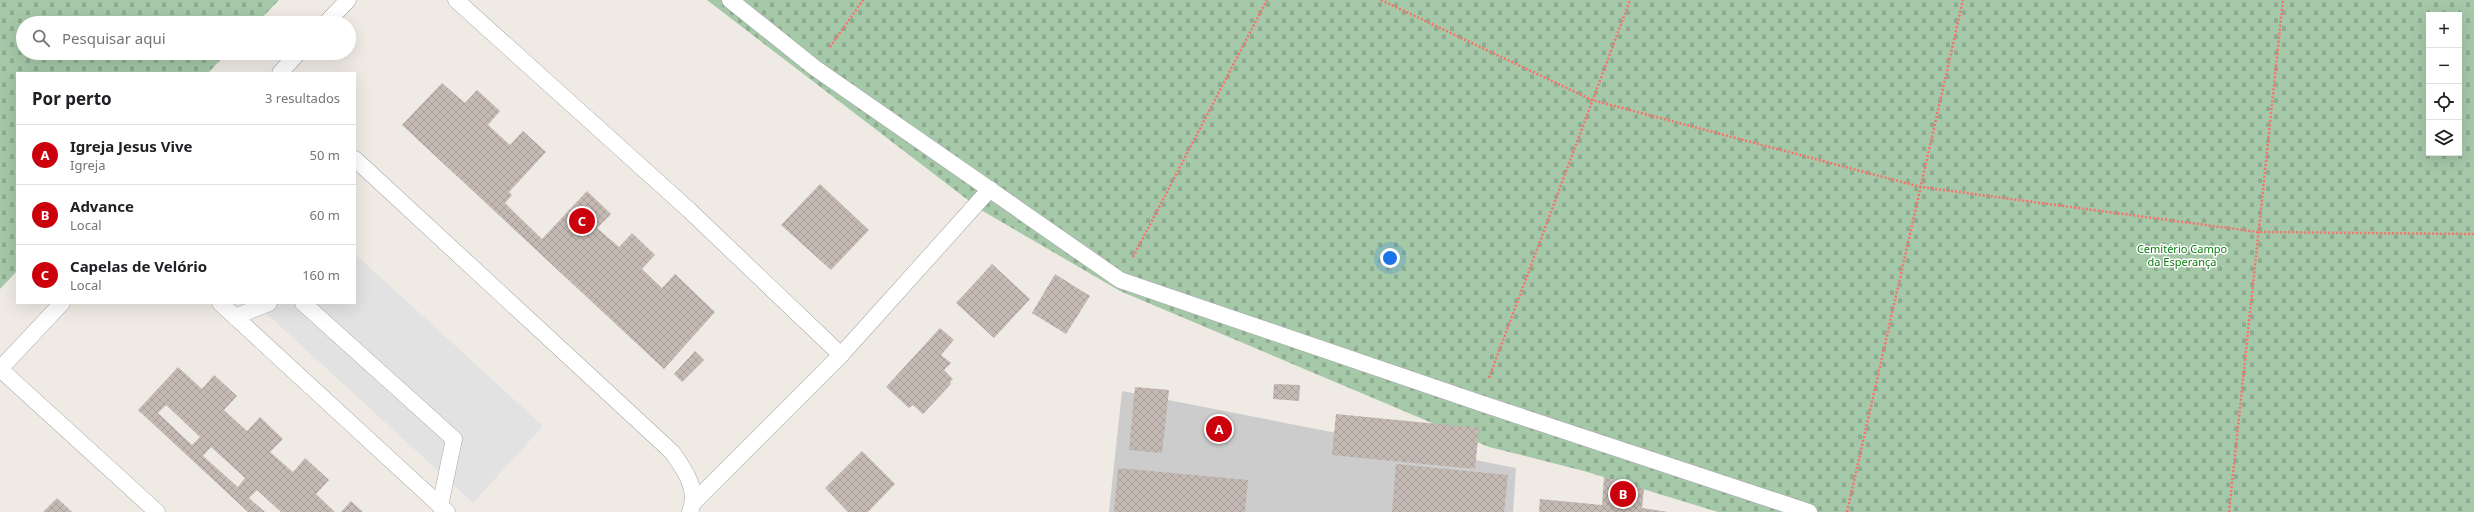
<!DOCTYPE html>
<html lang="pt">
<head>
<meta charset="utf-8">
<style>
  :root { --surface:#fff; --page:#f2f2f2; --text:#202124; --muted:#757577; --line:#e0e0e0; --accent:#cc000c }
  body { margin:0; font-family:"Noto Sans",sans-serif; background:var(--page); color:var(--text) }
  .controls { position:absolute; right:12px; top:12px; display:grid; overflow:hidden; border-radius:0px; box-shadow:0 4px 16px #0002 }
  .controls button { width:36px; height:36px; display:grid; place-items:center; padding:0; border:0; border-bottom:1px solid var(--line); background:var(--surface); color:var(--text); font:20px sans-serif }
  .you { position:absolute; left:1390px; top:258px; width:14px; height:14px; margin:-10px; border:3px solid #fff; border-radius:50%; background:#1a73e8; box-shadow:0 0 0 6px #1a73e833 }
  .badge { display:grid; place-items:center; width:26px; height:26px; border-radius:50%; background:var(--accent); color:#fff; font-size:13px; font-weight:700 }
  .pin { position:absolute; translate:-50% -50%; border:2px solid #fff; box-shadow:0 1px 4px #0006 }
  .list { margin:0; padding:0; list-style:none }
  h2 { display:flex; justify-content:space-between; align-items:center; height:52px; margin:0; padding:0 16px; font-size:17px }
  h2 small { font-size:13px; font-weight:400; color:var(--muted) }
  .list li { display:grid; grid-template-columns:26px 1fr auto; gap:12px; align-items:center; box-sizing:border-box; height:60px; padding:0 16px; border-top:1px solid var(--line) }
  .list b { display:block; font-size:15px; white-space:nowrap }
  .list p { margin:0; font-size:13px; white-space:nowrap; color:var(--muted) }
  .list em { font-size:13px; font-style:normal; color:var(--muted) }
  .icon { flex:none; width:22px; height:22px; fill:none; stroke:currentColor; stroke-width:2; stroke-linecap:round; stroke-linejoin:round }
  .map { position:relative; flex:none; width:2474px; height:512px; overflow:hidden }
  .search { position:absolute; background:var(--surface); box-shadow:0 4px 16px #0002; left:16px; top:16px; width:340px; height:44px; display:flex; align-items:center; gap:10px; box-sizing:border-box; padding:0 14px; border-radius:22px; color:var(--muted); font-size:15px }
  .panel { position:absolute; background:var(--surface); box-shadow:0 4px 16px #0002; left:16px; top:72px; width:340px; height:232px; border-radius:0px }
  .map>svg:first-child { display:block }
  .religious { fill:#ccc }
  .cemetery { fill:url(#cemetery-stones); fill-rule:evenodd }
  .parking { fill:#e2e2e2 }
  .building { fill:url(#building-cross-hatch); fill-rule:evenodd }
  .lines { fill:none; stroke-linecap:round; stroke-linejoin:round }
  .lane-casing { stroke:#a5a5a5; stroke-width:17 }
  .path { stroke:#fb706a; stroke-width:2.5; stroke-dasharray:2 2; stroke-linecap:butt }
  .lane { stroke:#fff; stroke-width:16 }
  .labels { text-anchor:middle; stroke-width:3; stroke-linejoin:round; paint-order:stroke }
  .park-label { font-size:11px; fill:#0b7d0e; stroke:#fff }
</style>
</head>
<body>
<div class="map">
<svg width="2474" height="512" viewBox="0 0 2474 512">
  <defs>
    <pattern id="cemetery-stones" width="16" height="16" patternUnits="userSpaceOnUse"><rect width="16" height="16" fill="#a5c8a8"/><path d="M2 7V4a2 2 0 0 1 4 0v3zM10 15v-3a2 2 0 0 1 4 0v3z" fill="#8eab90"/></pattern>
    <pattern id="building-cross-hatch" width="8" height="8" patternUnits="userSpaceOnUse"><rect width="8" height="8" fill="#c4bab3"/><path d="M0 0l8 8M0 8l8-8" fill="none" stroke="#a89f9a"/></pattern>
  </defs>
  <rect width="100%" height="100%" fill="#efebe4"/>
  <path class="religious" d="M1122 391 1516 468 1513 512H1109Z"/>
  <g class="cemetery">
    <path d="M0 0H279L257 23H23V53H227L208 73H17V271L0 289Z"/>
    <path d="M707 0H2474V512H1718L1584 471 1489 447 1120 291 981 210ZM2429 15H2459V153H2429Z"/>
  </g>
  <path class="parking" d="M355 254 543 426 473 503 255 303H355Z"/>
  <g class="building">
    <path d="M442 83 465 103 477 90 500 111 488 125 510 145 523 131 546 152 509 192 512 195 505 203 542 239 587 191 611 214 597 228 619 247 632 233 655 255 642 269 662 288 675 274 715 312 664 369 402 125Z"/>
    <path d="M820 184 869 230 831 270 781 225Z"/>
    <path d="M992 264 1030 299 994 338 956 303Z"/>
    <path d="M1055 274 1090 296 1066 334 1032 313Z"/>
    <path d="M940 328 954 340 941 355 951 363 944 370 953 379 950 382 951 384 923 414 913 405 909 408 886 387Z"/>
    <path d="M695 351 704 360 682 382 674 374Z"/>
    <path d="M178 367 202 389 214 375 237 396 224 410 247 431 260 417 283 439 270 452 293 472 305 458 329 480 316 494 335 512H281L257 490 249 498 265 512H248L138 410ZM166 405 200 437 192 445 158 413ZM211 447 245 478 238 487 203 456Z"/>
    <path d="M1274 384 1300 385 1299 401 1273 399Z"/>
    <path d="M1135 387 1169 390 1162 453 1129 450Z"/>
    <path d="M1336 414 1479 428 1475 469 1332 455Z"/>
    <path d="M862 451 895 484 868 512H848L825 488Z"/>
    <path d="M1396 464 1508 475 1504 512H1392Z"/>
    <path d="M1118 468 1248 480 1245 512H1114Z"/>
    <path d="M1604 477 1644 489 1642 508 1668 512H1539L1540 499 1602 505Z"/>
    <path d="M57 498 72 512H43Z"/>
    <path d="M351 501 363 512H341Z"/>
  </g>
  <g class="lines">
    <defs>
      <g id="lane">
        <path d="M456 0 689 210 841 355"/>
        <path d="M730 0 815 68 1120 280 1480 403 1809 512"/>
        <path d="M326 23 348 0"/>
        <path d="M280 73 298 53"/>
        <path d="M355 159 672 452C685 470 699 490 690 512"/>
        <path d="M220 303 447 512"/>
        <path d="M303 303 454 439 440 506"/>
        <path d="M235 317 269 303"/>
        <path d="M0 369 157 512"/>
        <path d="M0 369 62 303"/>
        <path d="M694 502 841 355 990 189"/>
      </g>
    </defs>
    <use href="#lane" class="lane-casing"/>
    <g class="path">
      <path d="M1381 0 1592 100 1921 187 2258 232 2474 234"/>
      <path d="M830 47 863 0"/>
      <path d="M1133 257 1267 0"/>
      <path d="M1489 378 1630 0"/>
      <path d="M1847 512 1963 0"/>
      <path d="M2229 512 2283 0"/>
    </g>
    <use href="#lane" class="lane"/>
  </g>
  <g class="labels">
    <g class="park-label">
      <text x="2182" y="253">Cemitério Campo<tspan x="2182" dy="13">da Esperança</tspan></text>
    </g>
  </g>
</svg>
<div class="controls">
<button>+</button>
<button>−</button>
<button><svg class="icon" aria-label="locate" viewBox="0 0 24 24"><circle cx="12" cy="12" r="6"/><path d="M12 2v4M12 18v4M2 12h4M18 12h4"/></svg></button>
<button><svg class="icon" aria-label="layers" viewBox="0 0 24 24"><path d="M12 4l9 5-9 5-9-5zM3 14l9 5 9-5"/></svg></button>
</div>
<div class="you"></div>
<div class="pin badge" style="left:1219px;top:429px">A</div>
<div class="pin badge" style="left:1623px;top:494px">B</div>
<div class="pin badge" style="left:582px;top:221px">C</div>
<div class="search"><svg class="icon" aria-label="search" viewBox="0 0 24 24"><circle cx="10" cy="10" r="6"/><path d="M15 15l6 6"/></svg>Pesquisar aqui</div>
<section class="panel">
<h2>Por perto<small>3 resultados</small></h2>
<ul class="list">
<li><span class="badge">A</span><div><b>Igreja Jesus Vive</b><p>Igreja</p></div><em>50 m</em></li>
<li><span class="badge">B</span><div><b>Advance</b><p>Local</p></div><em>60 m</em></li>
<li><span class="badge">C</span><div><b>Capelas de Velório</b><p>Local</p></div><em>160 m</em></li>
</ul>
</section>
</div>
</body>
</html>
